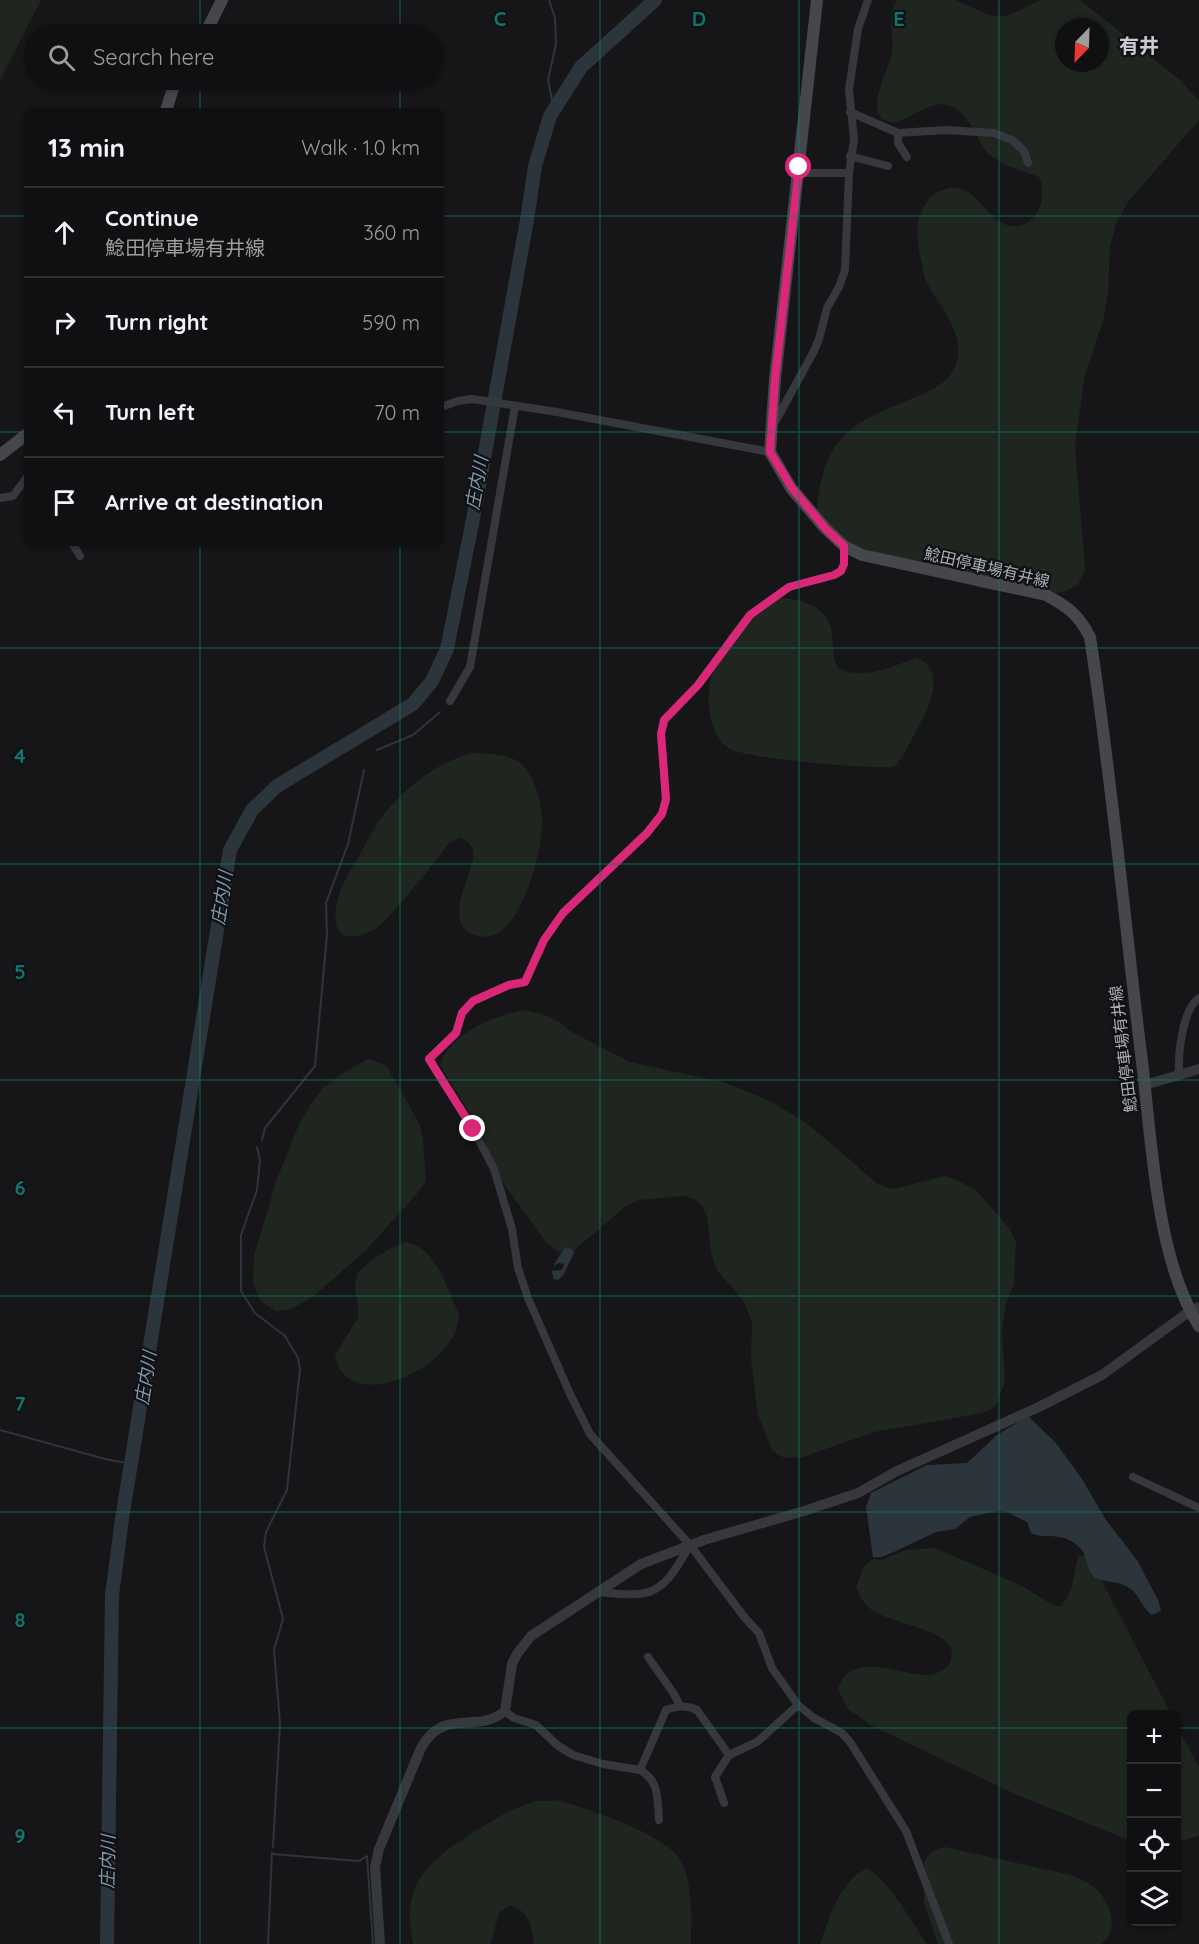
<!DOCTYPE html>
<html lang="en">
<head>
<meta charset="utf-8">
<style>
  :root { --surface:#101012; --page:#1e1e20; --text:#f1f3f6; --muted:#9c9d9f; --line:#303032 }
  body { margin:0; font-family:Quicksand,"Noto Sans JP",sans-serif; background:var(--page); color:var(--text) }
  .controls { position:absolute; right:18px; bottom:18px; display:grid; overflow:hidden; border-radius:9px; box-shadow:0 2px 4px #0004 }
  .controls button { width:54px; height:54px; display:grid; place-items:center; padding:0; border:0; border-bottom:2px solid var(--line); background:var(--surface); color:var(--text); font:30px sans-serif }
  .compass { position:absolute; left:1055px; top:18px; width:54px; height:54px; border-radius:50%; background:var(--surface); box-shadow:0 2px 4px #0004; rotate:203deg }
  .stop { position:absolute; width:18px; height:18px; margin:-14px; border:4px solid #db2777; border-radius:50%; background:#fff }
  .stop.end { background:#db2777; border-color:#fff; box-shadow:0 2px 6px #0008 }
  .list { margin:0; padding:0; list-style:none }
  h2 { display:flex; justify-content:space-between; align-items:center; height:78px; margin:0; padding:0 24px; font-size:26px }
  h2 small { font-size:20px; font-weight:400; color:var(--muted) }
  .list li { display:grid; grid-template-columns:39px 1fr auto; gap:18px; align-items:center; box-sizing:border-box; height:90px; padding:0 24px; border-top:2px solid var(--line) }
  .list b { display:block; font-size:22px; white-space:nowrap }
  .list p { margin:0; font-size:20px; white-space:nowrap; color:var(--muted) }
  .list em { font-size:20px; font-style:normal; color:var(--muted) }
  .icon { flex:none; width:33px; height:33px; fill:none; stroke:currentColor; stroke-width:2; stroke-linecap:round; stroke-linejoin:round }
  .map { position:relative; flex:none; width:1199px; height:1944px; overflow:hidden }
  .search { position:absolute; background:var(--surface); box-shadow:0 2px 4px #0004; left:24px; top:24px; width:420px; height:66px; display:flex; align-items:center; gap:15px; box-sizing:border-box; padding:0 21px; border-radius:33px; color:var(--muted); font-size:22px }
  .panel { position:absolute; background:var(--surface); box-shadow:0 2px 4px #0004; left:24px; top:108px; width:420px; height:438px; border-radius:9px }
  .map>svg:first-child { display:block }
  .green { fill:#1e261f; fill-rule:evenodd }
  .water { fill:#2c353c }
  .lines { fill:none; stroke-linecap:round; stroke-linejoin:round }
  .stream { stroke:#2c353c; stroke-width:2 }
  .river { stroke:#2c353c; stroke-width:14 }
  .minor { stroke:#37383d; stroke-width:8 }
  .tertiary { stroke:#37383d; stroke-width:10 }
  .secondary { stroke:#45474d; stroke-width:12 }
  .route { stroke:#db2777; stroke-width:8 }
  .grid { fill:none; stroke:#0f766e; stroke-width:1.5; stroke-opacity:0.55 }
  .labels { text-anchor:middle; stroke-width:4.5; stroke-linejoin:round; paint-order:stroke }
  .street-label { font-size:16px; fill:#a8adb8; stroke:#111113 }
  .water-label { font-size:18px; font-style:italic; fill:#7f9bb3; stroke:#111113 }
  .quarter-label { font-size:20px; font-weight:bold; fill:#c9ccd4; stroke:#111113 }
  .grid-label { font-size:20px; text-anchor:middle; font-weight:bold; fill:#0f766e; stroke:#111113; stroke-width:4.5; stroke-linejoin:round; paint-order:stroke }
</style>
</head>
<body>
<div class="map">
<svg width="1199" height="1944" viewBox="0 0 1199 1944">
  <rect width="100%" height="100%" fill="#161618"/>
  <g class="green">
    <path d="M0 0H41L0 80Z"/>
    <path d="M897 0H955L989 15 1000 16 1010 15 1040 0H1080L1180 80 1199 101V120L1128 202 1116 224 1110 246 1108 294 1104 317 1085 375 1075 444 1085 570 1078 585 1064 592 1018 595 982 588 913 568 839 540 817 512C823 431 855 422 923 394 935 388 948 382 954 369 969 337 941 309 927 283 924 277 923 271 922 265 917 242 913 220 928 200 932 195 937 192 943 190 976 179 983 218 1007 225 1036 232 1049 199 1039 177 1020 169 995 165 982 146 978 140 976 132 972 126 946 88 929 108 896 123 857 120 890 71 892 51 894 34 887 16 897 0ZM1064 27H1100V63H1064Z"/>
    <path d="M783 598C802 600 825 606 831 628 837 652 824 674 863 673 880 673 900 663 917 658 951 671 924 716 914 735 908 746 903 758 894 767 871 769 740 759 727 747 692 717 713 645 742 619 754 608 768 601 783 598Z"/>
    <path d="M472 753C485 753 506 754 517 761 534 772 541 799 542 818 544 847 520 947 478 936 436 924 477 873 473 851 471 843 467 841 461 838L450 842C433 864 416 886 398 906 392 913 386 921 379 926 357 942 331 943 336 909 338 889 350 871 360 854 367 842 374 826 383 815 406 787 437 762 472 753Z"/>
    <path d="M525 1010 542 1014 559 1022 570 1031 630 1062 723 1082 770 1101 806 1123 847 1157 877 1184 893 1189 944 1176 955 1179 977 1191 1010 1229 1016 1242 1014 1284 1006 1303 1002 1332 1005 1382 996 1406 985 1412 972 1415 874 1432 803 1457 784 1458 772 1450 758 1415 751 1359 752 1322 744 1302 717 1270 711 1253 707 1216 702 1206 694 1199 685 1196 639 1200 626 1206 571 1253C561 1255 554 1249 546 1242L501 1180 481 1133 440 1065C450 1034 496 1014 525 1010Z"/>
    <path d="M368 1059 386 1065 419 1123 423 1139 426 1181 416 1195 365 1251 315 1295 292 1309 276 1311 260 1301 253 1282 254 1255 277 1179 299 1124 311 1104 324 1087 341 1074Z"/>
    <path d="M406 1242C436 1247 447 1289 459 1314 459 1369 345 1418 335 1355L358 1318V1305L355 1289 357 1274C370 1260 388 1248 406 1242Z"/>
    <path d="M935 1548 1024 1587 1053 1605 1061 1607 1071 1590 1078 1556 1086 1555 1091 1560 1171 1714H1132L1131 1841 1015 1794 870 1725 847 1708 838 1689C850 1649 900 1675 927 1675 934 1676 942 1670 949 1666 950 1661 953 1654 951 1648 944 1629 890 1623 872 1610 864 1605 860 1596 856 1587L864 1566 873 1559 882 1560 905 1550Z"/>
    <path d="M1176 1725 1199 1767V1836L1177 1842Z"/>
    <path d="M537 1801C545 1801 553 1800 560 1801 589 1809 664 1834 679 1858 694 1883 691 1917 691 1944H534C531 1925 530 1912 510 1905L500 1911 490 1944H413C401 1884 425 1864 472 1833 493 1820 513 1807 537 1801Z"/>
    <path d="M945 1847 1071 1875C1080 1879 1089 1882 1096 1889 1111 1903 1120 1930 1101 1944H938L924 1903V1863C928 1853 935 1849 945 1847Z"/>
    <path d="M866 1869C883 1871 916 1928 927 1944H820C830 1917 838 1883 866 1869Z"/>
  </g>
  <g class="water">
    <path d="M565 1247 572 1249 574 1253 564 1274 558 1280 554 1279 551 1271 562 1270 564 1264 559 1263 553 1266Z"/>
    <path d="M1028 1416 1056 1443 1082 1479 1106 1520 1137 1560 1158 1600 1161 1611 1152 1615C1140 1606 1139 1591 1124 1585 1117 1582 1096 1581 1093 1576 1083 1563 1090 1552 1071 1541 1058 1533 1043 1539 1031 1533L1027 1522 1005 1511H996L970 1517 955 1529 936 1532 896 1551 881 1557H873L866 1507 871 1493 927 1465 967 1463 997 1435Z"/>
  </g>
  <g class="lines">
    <g class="stream">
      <path d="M549 0 555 18 556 44 548 80 554 109"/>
      <path d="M377 750 413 735 440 712"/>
      <path d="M262 1140 265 1128 315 1066 327 935 326 903 348 844 364 770"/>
      <path d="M257 1147 260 1160 257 1190 241 1235V1291L255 1313 285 1336 298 1358 300 1369 287 1490 266 1532 264 1547 283 1619 274 1650 280 1723 273 1847"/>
      <path d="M0 1430 105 1459 131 1464"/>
      <path d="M272 1854 359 1861 367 1856 373 1944"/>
      <path d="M268 1944 272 1853"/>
    </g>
    <path class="river" d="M107 1944 112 1595 122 1519 230 850 252 810 277 786 413 704 432 681 447 649 473 519 527 220 535 166 550 116 581 67 655 0"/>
    <g class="minor">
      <path d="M850 112 898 133 945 130 994 133 1012 140 1024 151 1028 163"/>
      <path d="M898 133V143L907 157"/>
      <path d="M850 156 888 166"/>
      <path d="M798 173H849"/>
      <path d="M441 407 458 401 472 399 557 412 770 452"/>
      <path d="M775 422 814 351 819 339 827 308 839 287 845 270 849 173 854 140 849 89 858 29 868 0"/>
      <path d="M0 498 13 496 27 477"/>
      <path d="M72 543 80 556"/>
      <path d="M844 546V564L841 571 834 575 789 587 750 615 698 685 665 720 661 734 666 799 662 814 647 833 563 913 544 940 525 982 509 985 473 1001 462 1013 456 1033 429 1059 473 1129 494 1169 512 1229 518 1268 528 1298 570 1394 590 1434 690 1545 745 1618 759 1633 772 1668 798 1705 814 1718 842 1733 850 1742 906 1831 949 1944"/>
      <path d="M450 701 470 667 515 406"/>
      <path d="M1179 1075C1178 1056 1182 1009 1199 998"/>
      <path d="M1133 1477 1199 1508"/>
      <path d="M597 1592C612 1593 631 1596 645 1593 668 1588 679 1563 690 1545"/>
      <path d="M648 1657 674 1694 680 1706"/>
      <path d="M505 1711 514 1718 536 1725 557 1745 573 1755 603 1764 640 1770 666 1710C677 1706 686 1705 697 1710L729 1755 757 1742 798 1705"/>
      <path d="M640 1770C660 1781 657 1799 659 1820"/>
      <path d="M724 1803 715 1777 729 1755"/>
    </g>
    <g class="tertiary">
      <path d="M1145 1085 1199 1069"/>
      <path d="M380 1944 375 1867 379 1849 421 1748C445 1706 476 1735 505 1711L512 1664 517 1654 531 1636 641 1564 704 1540 804 1511 858 1493 897 1471 1039 1407 1102 1375 1190 1311 1199 1307"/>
    </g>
    <g class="secondary">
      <path d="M817 0 775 379 770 452 791 488 825 528 844 546 862 555 1046 595C1068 607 1078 614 1090 637 1112 780 1125 926 1143 1070 1152 1147 1157 1260 1199 1326"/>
      <path d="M205 34 222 0"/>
      <path d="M166 111 173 88 180 80"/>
      <path d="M0 455 27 434"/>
    </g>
  </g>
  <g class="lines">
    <path class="route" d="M473 1129 429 1059 456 1033 462 1013 473 1001 509 985 525 982 544 940 563 913 647 833 662 814 666 799 661 734 664 720 698 685 750 615 789 587 834 575 841 571 844 564V546L825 528 792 488 770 452 775 379 799 167"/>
  </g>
  <path class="grid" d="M200 0V34M400 0V34M600 0V1944M799 0V1944M999 0V1944M200 80V111M400 80V111M0 216H27M441 216H1199M0 432H27M441 432H1199M200 543V1944M400 543V1944M0 648H1199M0 864H1199M0 1080H1199M0 1296H1199M0 1512H1199M0 1728H1132M1176 1728H1199"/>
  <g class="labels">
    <g class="street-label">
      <text transform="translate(987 567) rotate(13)" y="6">鯰田停車場有井線</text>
      <text transform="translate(1123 1049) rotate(-97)" y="6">鯰田停車場有井線</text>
    </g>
    <g class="water-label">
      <text transform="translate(477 483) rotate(-80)" y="6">庄内川</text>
      <text transform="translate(222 898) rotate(-81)" y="6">庄内川</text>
      <text transform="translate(146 1378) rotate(-81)" y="6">庄内川</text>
      <text transform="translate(108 1862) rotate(-89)" y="6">庄内川</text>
    </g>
    <g class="quarter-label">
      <text x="1139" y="53">有井</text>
    </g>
  </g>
  <g class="grid-label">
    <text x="500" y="26">C</text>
    <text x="699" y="26">D</text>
    <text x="899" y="26">E</text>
    <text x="20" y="763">4</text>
    <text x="20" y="979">5</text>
    <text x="20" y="1195">6</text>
    <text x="20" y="1411">7</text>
    <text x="20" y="1627">8</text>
    <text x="20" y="1843">9</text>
  </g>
</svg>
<div class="controls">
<button>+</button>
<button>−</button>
<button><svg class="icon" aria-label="locate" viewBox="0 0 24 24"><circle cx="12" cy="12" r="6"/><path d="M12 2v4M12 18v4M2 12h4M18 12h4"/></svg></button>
<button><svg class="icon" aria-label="layers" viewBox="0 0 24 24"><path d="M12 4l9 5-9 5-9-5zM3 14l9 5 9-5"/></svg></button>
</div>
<svg class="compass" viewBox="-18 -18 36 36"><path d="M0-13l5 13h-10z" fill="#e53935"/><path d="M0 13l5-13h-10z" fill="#9c9d9f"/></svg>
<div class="stop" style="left:799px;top:167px"></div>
<div class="stop end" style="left:473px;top:1129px"></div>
<div class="search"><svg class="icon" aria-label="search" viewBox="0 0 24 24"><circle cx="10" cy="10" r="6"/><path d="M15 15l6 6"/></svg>Search here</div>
<section class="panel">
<h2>13 min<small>Walk · 1.0 km</small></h2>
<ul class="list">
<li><svg class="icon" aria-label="ahead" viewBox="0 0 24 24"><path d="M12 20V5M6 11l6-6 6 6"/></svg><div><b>Continue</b><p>鯰田停車場有井線</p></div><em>360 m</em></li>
<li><svg class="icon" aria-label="right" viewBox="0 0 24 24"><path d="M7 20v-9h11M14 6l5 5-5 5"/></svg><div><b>Turn right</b></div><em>590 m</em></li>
<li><svg class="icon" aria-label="left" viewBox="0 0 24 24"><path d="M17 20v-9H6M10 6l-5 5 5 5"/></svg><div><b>Turn left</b></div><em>70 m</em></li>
<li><svg class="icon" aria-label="arrive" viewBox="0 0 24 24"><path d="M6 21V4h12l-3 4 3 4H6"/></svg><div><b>Arrive at destination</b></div></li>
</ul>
</section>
</div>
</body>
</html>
